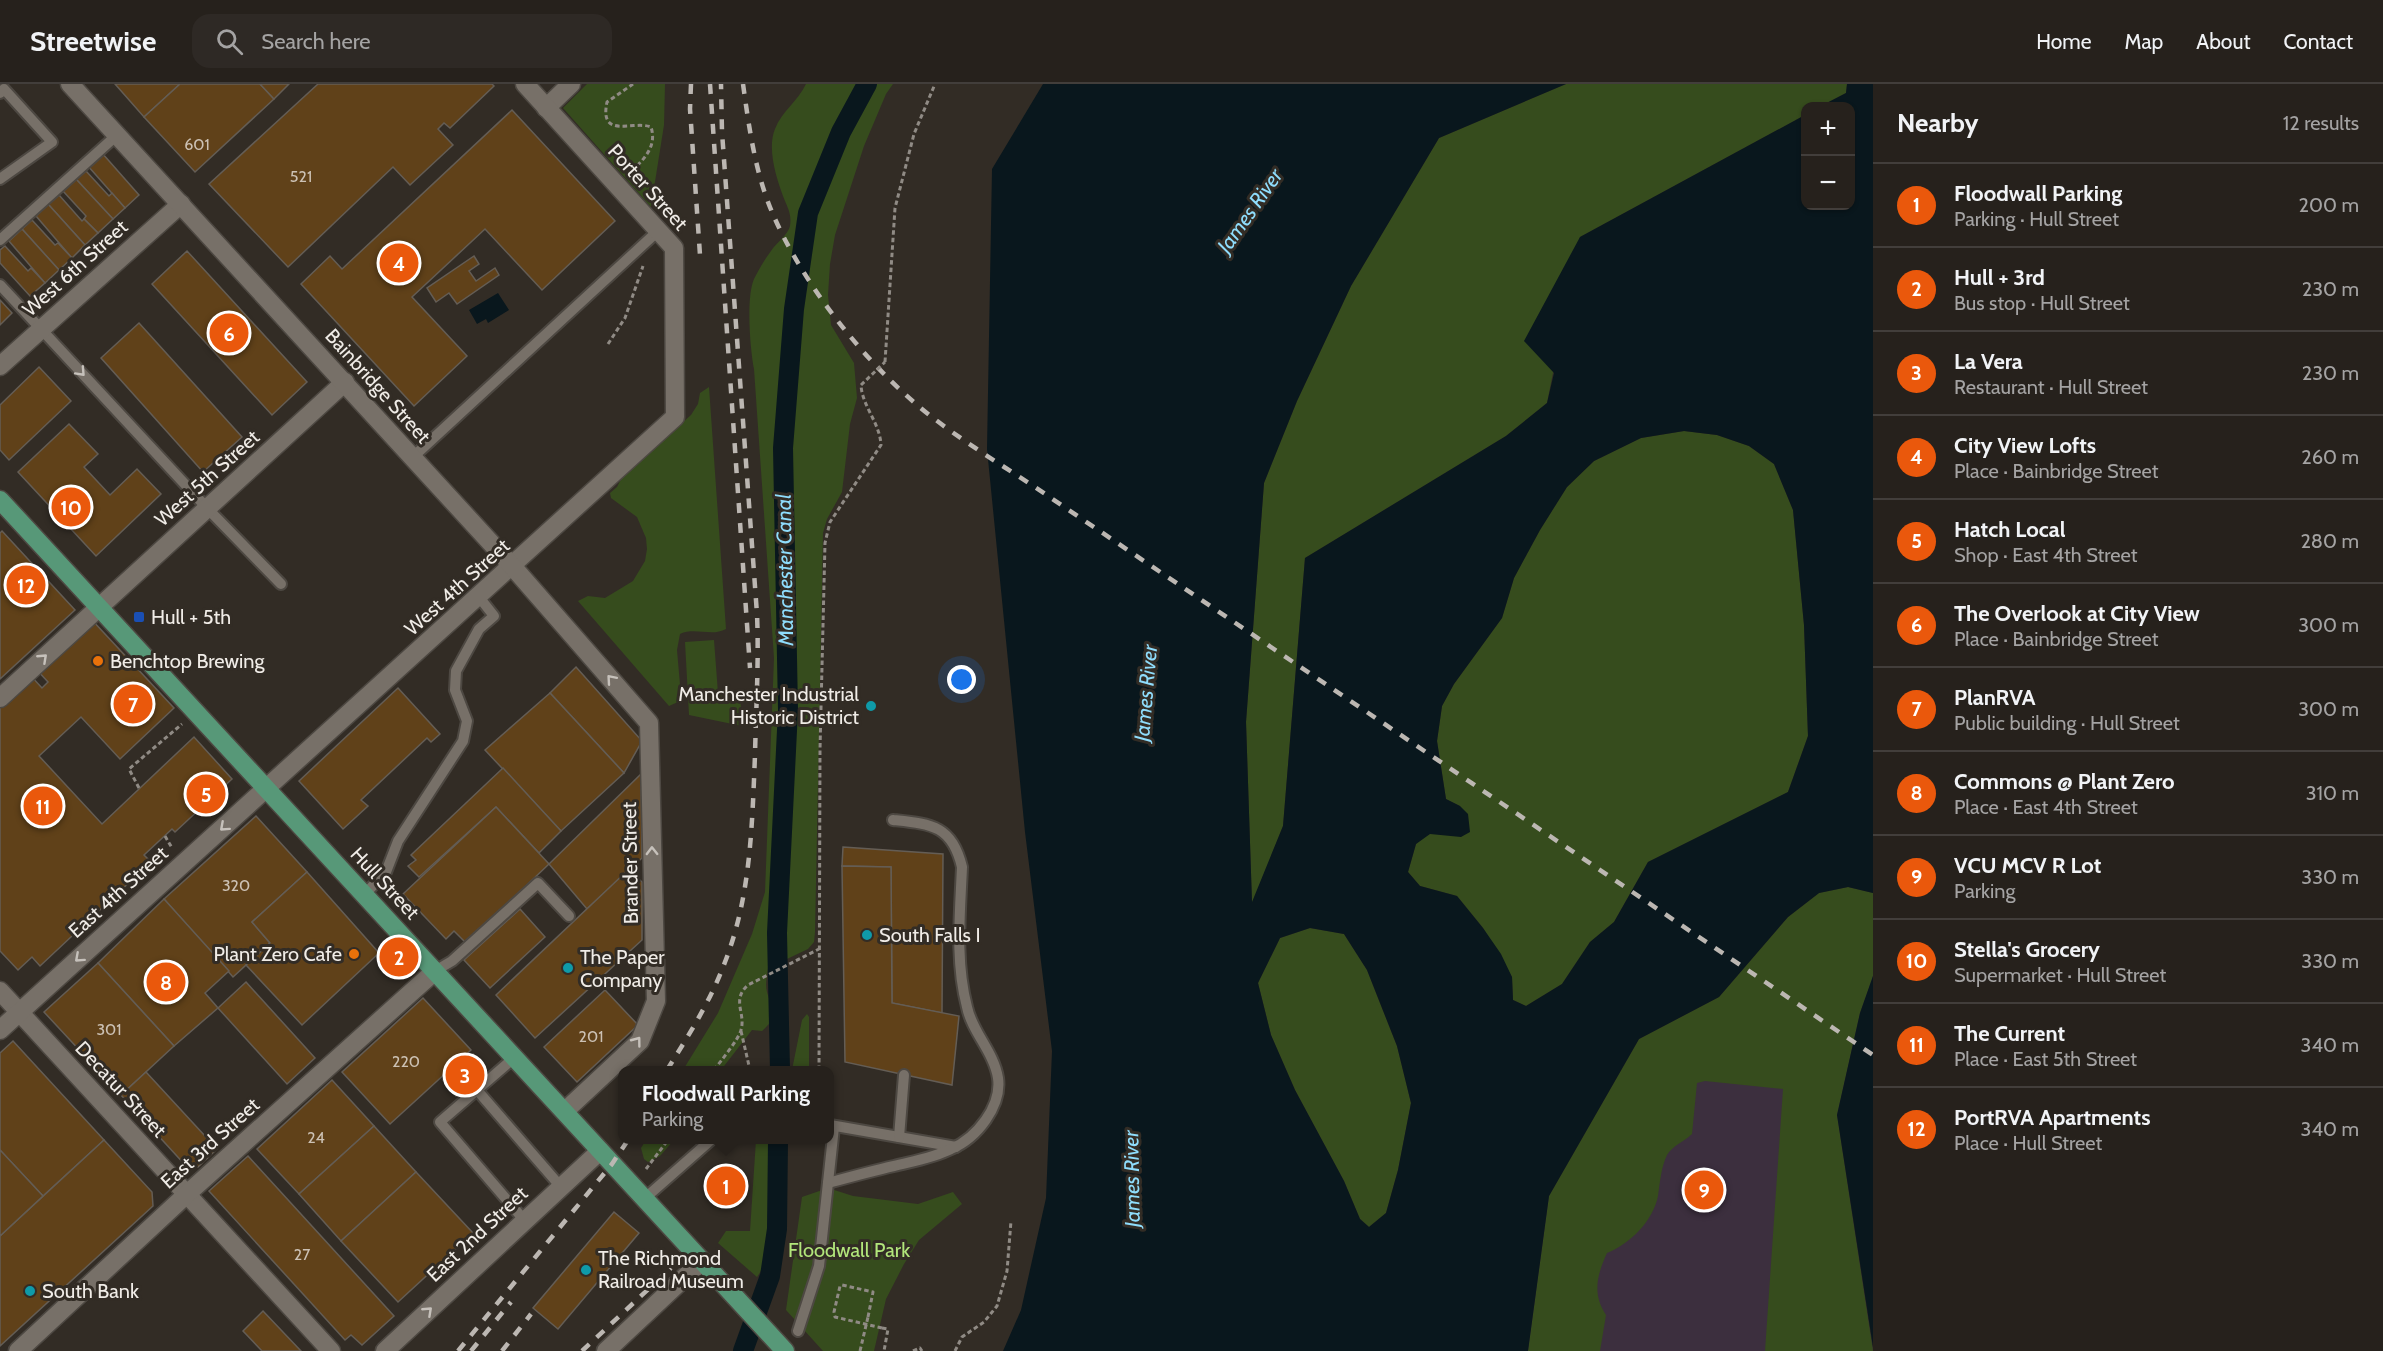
<!DOCTYPE html>
<html lang="en">
<head>
<meta charset="utf-8">
<style>
  :root { --surface:#26211c; --page:#2e2925; --text:#f1f3f6; --muted:#a4a3a3; --line:#423e3b; --accent:#ea580c }
  body { margin:0; font-family:Cabin,sans-serif; background:var(--page); color:var(--text) }
  .controls { position:absolute; right:18px; top:18px; display:grid; overflow:hidden; border-radius:12px; box-shadow:0 2px 4px #0004 }
  .controls button { width:54px; height:54px; display:grid; place-items:center; padding:0; border:0; border-bottom:2px solid var(--line); background:var(--surface); color:var(--text); font:30px sans-serif }
  .you { position:absolute; left:962px; top:596px; width:21px; height:21px; margin:-15px; border:4px solid #fff; border-radius:50%; background:#1a73e8; box-shadow:0 0 0 9px #1a73e833 }
  .badge { display:grid; place-items:center; width:39px; height:39px; border-radius:50%; background:var(--accent); color:#fff; font-size:20px; font-weight:700 }
  .pin { position:absolute; translate:-50% -50%; border:3px solid #fff; box-shadow:0 2px 6px #0006 }
  .popup { position:absolute; left:618px; top:982px; width:216px; height:78px; box-sizing:border-box; display:grid; place-content:center; border-radius:12px; background:var(--surface); filter:drop-shadow(0 2px 4px #0005); font-size:20px; white-space:nowrap; color:var(--muted) }
  .popup b { font-size:22px; color:var(--text) }
  .popup::after { content:''; position:absolute; left:50%; top:100%; margin-left:-12px; border:12px solid transparent; border-top-color:var(--surface) }
  .list { margin:0; padding:0; list-style:none }
  h2 { display:flex; justify-content:space-between; align-items:center; height:78px; margin:0; padding:0 24px; font-size:26px }
  h2 small { font-size:20px; font-weight:400; color:var(--muted) }
  .list li { display:grid; grid-template-columns:39px 1fr auto; gap:18px; align-items:center; box-sizing:border-box; height:84px; padding:0 24px; border-top:2px solid var(--line) }
  .list b { display:block; font-size:22px; white-space:nowrap }
  .list p { margin:0; font-size:20px; white-space:nowrap; color:var(--muted) }
  .list em { font-size:20px; font-style:normal; color:var(--muted) }
  .icon { flex:none; width:33px; height:33px; fill:none; stroke:currentColor; stroke-width:2; stroke-linecap:round; stroke-linejoin:round }
  .map { position:relative; flex:none; width:1873px; height:1267px; overflow:hidden }
  header { display:flex; align-items:center; gap:36px; box-sizing:border-box; height:84px; padding:0 30px; background:var(--surface); border-bottom:2px solid var(--line) }
  header strong { font-size:28px }
  nav { display:flex; gap:33px; margin-inline-start:auto; font-size:21px }
  .search { width:420px; height:54px; background:var(--page); display:flex; align-items:center; gap:15px; box-sizing:border-box; padding:0 21px; border-radius:18px; color:var(--muted); font-size:22px }
  main { display:flex }
  aside { flex:1; background:var(--surface) }
  .map>svg:first-child { display:block }
  .industrial { fill:#3c2f3e }
  .green { fill:#364c1d }
  .water { fill:#09171d; fill-rule:evenodd }
  .lines { fill:none; stroke-linecap:round; stroke-linejoin:round }
  .canal { stroke:#09171d; stroke-width:20 }
  .building { fill:#604119; stroke:#645d55; stroke-width:1.5 }
  .service-casing { stroke:#4d4842; stroke-width:14 }
  .minor-casing { stroke:#4d4842; stroke-width:21 }
  .tertiary-casing { stroke:#4d4842; stroke-width:21 }
  .primary-casing { stroke:#4d4842; stroke-width:21 }
  .path { stroke:#908b85; stroke-width:3; stroke-dasharray:4.5 3; stroke-linecap:butt }
  .service { stroke:#777068; stroke-width:10 }
  .minor { stroke:#777068; stroke-width:18 }
  .tertiary { stroke:#777068; stroke-width:18 }
  .primary { stroke:#579878; stroke-width:18 }
  .rail { stroke:#bcb7b2; stroke-width:4.5; stroke-dasharray:10 10; stroke-linecap:butt }
  .path-bridge { stroke:#908b85; stroke-width:3; stroke-dasharray:4.5 3; stroke-linecap:butt }
  .oneway { stroke:#c6c1bb }
  .transit-dot { fill:#1a4fb4; stroke:#322c25; stroke-width:2 }
  .food-dot { fill:#e8710a; stroke:#322c25; stroke-width:2 }
  .culture-dot { fill:#0f9aa8; stroke:#322c25; stroke-width:2 }
  .labels { text-anchor:middle; stroke-width:6; stroke-linejoin:round; paint-order:stroke }
  .number-label { font-size:16px; fill:#ccc1b4 }
  .street-label { font-size:20px; fill:#f0ece7; stroke:#322c25 }
  .poi-label { font-size:20px; fill:#f0ece7; stroke:#322c25; text-anchor:start }
  .park-label { font-size:20px; fill:#b2e67b; stroke:#322c25 }
  .water-label { font-size:21px; font-style:italic; fill:#8fddfc; stroke:#322c25 }
</style>
</head>
<body>
<header>
<strong>Streetwise</strong>
<div class="search"><svg class="icon" aria-label="search" viewBox="0 0 24 24"><circle cx="10" cy="10" r="6"/><path d="M15 15l6 6"/></svg>Search here</div>
<nav><a>Home</a><a>Map</a><a>About</a><a>Contact</a></nav>
</header>
<main>
<div class="map">
<svg width="1873" height="1267" viewBox="0 0 1873 1267">
  <rect width="100%" height="100%" fill="#322c25"/>
  <path class="industrial" d="M1873 809V892L1860 929 1837 1031 1873 1267H1528L1549 1112Z"/>
  <g class="green">
    <path d="M587 0H665L664 41 651 123 563 24Z"/>
    <path d="M806 0H893L886 10 864 62 835 151 830 180 828 211 831 241 854 279 857 314 850 340 842 408 827 435 823 449 815 848 814 858 808 865 768 884C767 891 765 901 767 908 772 927 780 931 762 947L752 946 721 986H683L718 929 752 850 765 808 774 574 754 285C750 265 746 213 754 195 759 185 765 175 771 167 776 159 788 151 790 142 792 129 787 123 783 112 776 93 767 64 775 45 782 27 798 17 806 0Z"/>
    <path d="M1566 0H1847L1846 9 1821 22H1806L1805 31 1580 153 1547 319 1506 352 1305 474 1283 742 1252 820 1246 638 1264 399 1297 317 1351 202 1439 54Z"/>
    <path d="M709 303 726 545C712 553 695 543 680 550L677 566 681 612 678 618 669 622 578 517 588 512 605 514 633 497 645 477 647 465 646 454 637 433 611 414 610 409 617 403 622 393 691 331 698 320 700 309Z"/>
    <path d="M1684 347 1717 351 1749 362 1774 380 1793 426 1804 541 1808 652 1788 708 1648 778 1614 838 1590 858 1562 900 1526 922 1513 916 1512 893 1483 844 1457 812 1420 802 1408 788 1416 760 1460 722 1446 715 1437 657 1442 622 1454 600 1502 534 1514 494 1540 446 1567 403 1594 377 1641 354Z"/>
    <path d="M714 556 718 609H740L742 642 689 631 685 558Z"/>
    <path d="M1848 803 1873 809V892L1860 929 1837 1031 1873 1267H1765L1783 1005 1705 997 1697 999 1692 1050C1684 1058 1673 1061 1667 1071 1661 1083 1660 1099 1658 1112 1653 1137 1630 1160 1607 1169 1597 1191 1592 1210 1606 1231L1600 1267H1528L1549 1112 1639 955 1719 913 1788 833 1819 809Z"/>
    <path d="M1310 844 1344 850 1367 886 1397 962 1411 1019 1398 1086 1386 1129 1369 1143 1360 1135 1344 1097 1295 1006 1271 951 1258 899 1280 854Z"/>
    <path d="M807 930 809 933V986H792L802 936Z"/>
    <path d="M646 1056H674L660 1072 648 1078 644 1075 641 1064Z"/>
    <path d="M756 1056H774C774 1075 770 1093 769 1112 767 1149 781 1157 757 1193L718 1159 726 1147H750Z"/>
    <path d="M828 1104 853 1112 918 1120 953 1108 962 1120 919 1156 904 1180 886 1215 874 1267H823L786 1226 802 1113Z"/>
  </g>
  <g class="water">
    <path d="M1043 0H1566L1439 54 1351 202 1297 317 1264 399 1246 638 1252 818 1283 742 1305 474 1506 352 1547 319 1554 289 1524 257 1580 153 1805 31 1806 122H1850V22H1821L1846 9 1847 0H1873V809L1848 803 1819 809 1788 833 1719 913 1639 955 1549 1112 1528 1267H1003L1021 1226 1046 1114 1052 967 1025 748 987 365 992 85ZM1684 347 1717 351 1749 362 1774 380 1793 426 1804 541 1808 652 1788 708 1648 778 1614 838 1590 858 1562 900 1526 922 1513 916 1512 893 1501 870 1483 844 1457 812 1420 802 1408 788 1416 760 1430 750 1461 753 1470 748 1468 730 1460 722 1446 715 1437 657 1442 622 1454 600 1502 534 1514 494 1540 446 1567 403 1594 377 1641 354ZM1310 844 1344 850 1367 886 1397 962 1411 1019 1398 1086 1386 1129 1369 1143 1360 1135 1344 1097 1295 1006 1271 951 1258 899 1280 854Z"/>
    <path d="M498 209 509 226 488 239 486 235 477 240 469 226Z"/>
    <path d="M1873 892V1263L1837 1031 1860 929Z"/>
  </g>
  <g class="lines">
    <g class="canal">
      <path d="M780 986 777 849 788 626 783 364 794 225 808 129 841 48 867 0"/>
      <path d="M743 1267 770 1192 777 1145 778 1056"/>
    </g>
  </g>
  <g class="building">
    <path d="M115 0H180L144 33Z"/>
    <path d="M180 0H260L274 15 195 88 144 33Z"/>
    <path d="M260 0H289L274 15Z"/>
    <path d="M318 0H492L494 2 450 44 444 39 438 45 453 61 410 101 393 83 288 183 209 100Z"/>
    <path d="M512 26 615 137 542 206 485 145 412 213 467 272 414 322 301 200 330 172 342 185Z"/>
    <path d="M102 69 139 111 125 124 88 82Z"/>
    <path d="M86 87 109 112 112 109 125 124 113 135 76 95Z"/>
    <path d="M76 95 113 135 98 149 84 135 86 132 63 107Z"/>
    <path d="M59 111 82 137 84 135 98 149 85 161 48 120Z"/>
    <path d="M48 120 85 161 72 174 36 132Z"/>
    <path d="M32 136 55 161 58 159 72 174 59 186 22 145Z"/>
    <path d="M22 145 59 186 45 199 9 157Z"/>
    <path d="M5 162 28 187 31 184 45 199 30 212 0 179V166Z"/>
    <path d="M187 167 307 298 272 331 152 200Z"/>
    <path d="M474 172 479 180 469 187 476 197 495 184 499 191 457 220 449 209 436 218 427 204Z"/>
    <path d="M0 216 12 229 0 241Z"/>
    <path d="M139 239 242 353 203 388 101 274Z"/>
    <path d="M39 283 71 317 9 376 0 366V321Z"/>
    <path d="M69 340 98 370 84 383 110 411 137 385 161 410 96 472 18 388Z"/>
    <path d="M2 447 75 526 0 595V449Z"/>
    <path d="M91 535 174 624 120 675 81 633 39 672 102 740 194 653 232 695 175 748 172 745 144 771 151 778 40 882 32 873 18 886 0 867V621L31 592 42 604 48 598 37 586Z"/>
    <path d="M576 583 642 657 624 689 550 609Z"/>
    <path d="M398 604 440 650 431 658 427 654 361 716 368 722 343 745 299 697Z"/>
    <path d="M550 609 624 689 561 747 485 666Z"/>
    <path d="M503 684 561 747 539 769 496 723 419 793 408 782 416 776 411 771Z"/>
    <path d="M641 690 642 774 587 825 549 780Z"/>
    <path d="M496 723 549 780 466 859 454 847 446 855 403 810Z"/>
    <path d="M256 732 307 788 252 838 270 859 233 893 164 815Z"/>
    <path d="M843 763 943 770 942 929 892 919 891 783 842 782Z"/>
    <path d="M842 782 891 783 892 919 959 932 952 1001 845 978Z"/>
    <path d="M629 785 642 798V856L535 954 496 911Z"/>
    <path d="M307 788 379 869 302 941 246 881 270 859 252 838Z"/>
    <path d="M164 815 229 887 205 909 218 924 174 962 98 879Z"/>
    <path d="M520 825 545 853 490 904 464 876Z"/>
    <path d="M98 879 174 962 121 1011 44 928Z"/>
    <path d="M246 898 315 974 287 1000 218 924Z"/>
    <path d="M605 906 638 941 577 998 544 963Z"/>
    <path d="M423 914 471 966 390 1040 342 988Z"/>
    <path d="M13 957 104 1056 43 1112 0 1066V969Z"/>
    <path d="M473 970 486 986 456 1012 443 996Z"/>
    <path d="M146 988 217 1065 198 1083H187L121 1011Z"/>
    <path d="M332 996 374 1042 299 1110 257 1065Z"/>
    <path d="M374 1042 416 1088 341 1157 299 1110Z"/>
    <path d="M104 1056 152 1108 153 1122 0 1262V1152Z"/>
    <path d="M0 1066 43 1112 0 1152Z"/>
    <path d="M248 1072 394 1232 362 1261 351 1251 345 1256 209 1107Z"/>
    <path d="M416 1088 473 1149 398 1218 341 1157Z"/>
    <path d="M614 1128 639 1149 558 1245 533 1224Z"/>
    <path d="M263 1227 301 1267H262L243 1247Z"/>
  </g>
  <g class="lines">
    <defs>
      <g id="service">
        <path d="M0 9 4 5 52 58 0 95"/>
        <path d="M0 156 117 51"/>
        <path d="M0 201 207 424 281 500"/>
        <path d="M413 373 658 147"/>
        <path d="M365 810 386 788 398 757 463 657 467 637 455 606 456 587 479 545 494 532 479 513"/>
        <path d="M435 887 452 877 538 799 569 832"/>
        <path d="M515 973 440 1038 525 1137"/>
        <path d="M477 1006 561 1103"/>
        <path d="M830 1041 956 1063"/>
        <path d="M899 1053 904 991"/>
        <path d="M828 1099C850 1093 872 1087 894 1082 914 1077 933 1074 951 1065 977 1054 1002 1022 998 994 994 968 972 948 967 923 955 877 960 830 962 783 952 741 931 740 893 736"/>
        <path d="M644 1115 711 1056"/>
        <path d="M798 1247 819 1182 834 1043"/>
      </g>
      <g id="minor">
        <path d="M546 24 571 0"/>
        <path d="M0 282 181 120"/>
        <path d="M0 614 345 298"/>
        <path d="M0 907 331 1267"/>
        <path d="M0 946 675 333 674 164 525 0"/>
        <path d="M18 1267 187 1110 435 887"/>
        <path d="M385 1267 600 1067"/>
        <path d="M606 1267 702 1177"/>
      </g>
      <path id="tertiary" d="M70 0 513 483 649 639 656 917 640 957 565 1027"/>
      <path id="primary" d="M0 416 785 1267"/>
    </defs>
    <use href="#service" class="service-casing"/>
    <use href="#minor" class="minor-casing"/>
    <use href="#tertiary" class="tertiary-casing"/>
    <use href="#primary" class="primary-casing"/>
    <g class="path">
      <path d="M632 87C645 74 657 62 651 43 633 36 599 56 607 18L633 0"/>
      <path d="M608 260 625 234 643 182"/>
      <path d="M885 278 895 124 914 50 935 0"/>
      <path d="M139 704 129 685 182 640"/>
      <path d="M165 752 172 764"/>
      <path d="M741 947 750 986"/>
      <path d="M714 986C720 978 739 955 741 946 746 929 731 916 748 901L819 865"/>
      <path d="M819 986 820 665 825 459 830 438 881 361C880 339 862 322 861 301"/>
      <path d="M646 1085 668 1056"/>
      <path d="M882 1244 888 1245 884 1267"/>
      <path d="M860 1267 868 1233"/>
      <path d="M913 1267 920 1264 922 1267"/>
      <path d="M955 1267 962 1253 984 1238 997 1222 1007 1187 1011 1137"/>
    </g>
    <use href="#service" class="service"/>
    <use href="#minor" class="minor"/>
    <use href="#tertiary" class="tertiary"/>
    <use href="#primary" class="primary"/>
    <g class="rail">
      <path d="M691 0 690 25 700 171"/>
      <path d="M710 0 750 584"/>
      <path d="M743 0C749 43 755 88 772 128 801 197 860 272 916 320 957 355 1006 383 1051 414L1873 971"/>
      <path d="M667 986C689 951 711 916 725 878 751 811 752 742 755 671 756 624 759 577 757 530L722 48 721 0"/>
      <path d="M458 1267 612 1080 628 1056"/>
      <path d="M471 1267 511 1218"/>
      <path d="M502 1267 531 1230"/>
      <path d="M582 1267 671 1184"/>
    </g>
    <g class="path-bridge">
      <path d="M861 301 885 278"/>
      <path d="M868 1233 873 1208 842 1201 840 1202 834 1228 835 1233 882 1244"/>
    </g>
  </g>
  <defs><path id="oneway-chevron" d="M-2-3.5L2.5 0L-2 3.5" fill="none" stroke-width="1.6" stroke-linecap="round" stroke-linejoin="round" transform="scale(1.5)"/></defs>
  <g class="oneway">
    <use href="#oneway-chevron" transform="translate(81 288) rotate(47)"/>
    <use href="#oneway-chevron" transform="translate(43 574) rotate(-43)"/>
    <use href="#oneway-chevron" transform="translate(611 595) rotate(-131)"/>
    <use href="#oneway-chevron" transform="translate(224 743) rotate(138)"/>
    <use href="#oneway-chevron" transform="translate(652 767) rotate(-91)"/>
    <use href="#oneway-chevron" transform="translate(79 874) rotate(138)"/>
    <use href="#oneway-chevron" transform="translate(637 957) rotate(-53)"/>
    <use href="#oneway-chevron" transform="translate(428 1227) rotate(-43)"/>
  </g>
  <rect class="transit-dot" x="133" y="527" width="12" height="12" rx="3"/>
  <g class="food-dot">
    <circle cx="98" cy="577" r="6"/>
    <circle cx="354" cy="870" r="6"/>
  </g>
  <g class="culture-dot">
    <circle cx="871" cy="622" r="6"/>
    <circle cx="867" cy="851" r="6"/>
    <circle cx="568" cy="884" r="6"/>
    <circle cx="586" cy="1186" r="6"/>
    <circle cx="30" cy="1207" r="6"/>
  </g>
  <g class="labels">
    <g class="number-label">
      <text x="197" y="66">601</text>
      <text x="301" y="98">521</text>
      <text x="236" y="807">320</text>
      <text x="109" y="951">301</text>
      <text x="591" y="958">201</text>
      <text x="406" y="983">220</text>
      <text x="316" y="1059">24</text>
      <text x="302" y="1176">27</text>
    </g>
    <g class="street-label">
      <text transform="translate(648 103) rotate(48)" y="7">Porter Street</text>
      <text transform="translate(75 184) rotate(-42)" y="7">West 6th Street</text>
      <text transform="translate(378 302) rotate(48)" y="7">Bainbridge Street</text>
      <text transform="translate(207 394) rotate(-42)" y="7">West 5th Street</text>
      <text transform="translate(457 503) rotate(-42)" y="7">West 4th Street</text>
      <text transform="translate(630 779) rotate(-91)" y="7">Brander Street</text>
      <text transform="translate(385 799) rotate(47)" y="7">Hull Street</text>
      <text transform="translate(118 808) rotate(-42)" y="7">East 4th Street</text>
      <text transform="translate(121 1005) rotate(47)" y="7">Decatur Street</text>
      <text transform="translate(210 1059) rotate(-42)" y="7">East 3rd Street</text>
      <text transform="translate(477 1150) rotate(-43)" y="7">East 2nd Street</text>
    </g>
    <g class="poi-label">
      <text x="151" y="540">Hull + 5th</text>
      <text x="110" y="584">Benchtop Brewing</text>
      <text x="859" y="617" text-anchor="end">Manchester Industrial<tspan x="859" dy="23">Historic District</tspan></text>
      <text x="879" y="858">South Falls I</text>
      <text x="342" y="877" text-anchor="end">Plant Zero Cafe</text>
      <text x="580" y="880">The Paper<tspan x="580" dy="23">Company</tspan></text>
      <text x="598" y="1181">The Richmond<tspan x="598" dy="23">Railroad Museum</tspan></text>
      <text x="42" y="1214">South Bank</text>
    </g>
    <g class="park-label">
      <text x="849" y="1173">Floodwall Park</text>
    </g>
    <g class="water-label">
      <text transform="translate(1250 127) rotate(-55)" y="7">James River</text>
      <text transform="translate(785 486) rotate(-91)" y="7">Manchester Canal</text>
      <text transform="translate(1146 609) rotate(-85)" y="7">James River</text>
      <text transform="translate(1132 1095) rotate(-91)" y="7">James River</text>
    </g>
  </g>
</svg>
<div class="controls">
<button>+</button>
<button>−</button>
</div>
<div class="you"></div>
<div class="pin badge" style="left:726px;top:1102px">1</div>
<div class="popup"><b>Floodwall Parking</b>Parking</div>
<div class="pin badge" style="left:399px;top:873px">2</div>
<div class="pin badge" style="left:465px;top:991px">3</div>
<div class="pin badge" style="left:399px;top:179px">4</div>
<div class="pin badge" style="left:206px;top:710px">5</div>
<div class="pin badge" style="left:229px;top:249px">6</div>
<div class="pin badge" style="left:133px;top:620px">7</div>
<div class="pin badge" style="left:166px;top:898px">8</div>
<div class="pin badge" style="left:1704px;top:1106px">9</div>
<div class="pin badge" style="left:71px;top:423px">10</div>
<div class="pin badge" style="left:43px;top:722px">11</div>
<div class="pin badge" style="left:26px;top:501px">12</div>
</div>
<aside>
<h2>Nearby<small>12 results</small></h2>
<ul class="list">
<li><span class="badge">1</span><div><b>Floodwall Parking</b><p>Parking · Hull Street</p></div><em>200 m</em></li>
<li><span class="badge">2</span><div><b>Hull + 3rd</b><p>Bus stop · Hull Street</p></div><em>230 m</em></li>
<li><span class="badge">3</span><div><b>La Vera</b><p>Restaurant · Hull Street</p></div><em>230 m</em></li>
<li><span class="badge">4</span><div><b>City View Lofts</b><p>Place · Bainbridge Street</p></div><em>260 m</em></li>
<li><span class="badge">5</span><div><b>Hatch Local</b><p>Shop · East 4th Street</p></div><em>280 m</em></li>
<li><span class="badge">6</span><div><b>The Overlook at City View</b><p>Place · Bainbridge Street</p></div><em>300 m</em></li>
<li><span class="badge">7</span><div><b>PlanRVA</b><p>Public building · Hull Street</p></div><em>300 m</em></li>
<li><span class="badge">8</span><div><b>Commons @ Plant Zero</b><p>Place · East 4th Street</p></div><em>310 m</em></li>
<li><span class="badge">9</span><div><b>VCU MCV R Lot</b><p>Parking</p></div><em>330 m</em></li>
<li><span class="badge">10</span><div><b>Stella's Grocery</b><p>Supermarket · Hull Street</p></div><em>330 m</em></li>
<li><span class="badge">11</span><div><b>The Current</b><p>Place · East 5th Street</p></div><em>340 m</em></li>
<li><span class="badge">12</span><div><b>PortRVA Apartments</b><p>Place · Hull Street</p></div><em>340 m</em></li>
</ul>
</aside>
</main>
</body>
</html>
